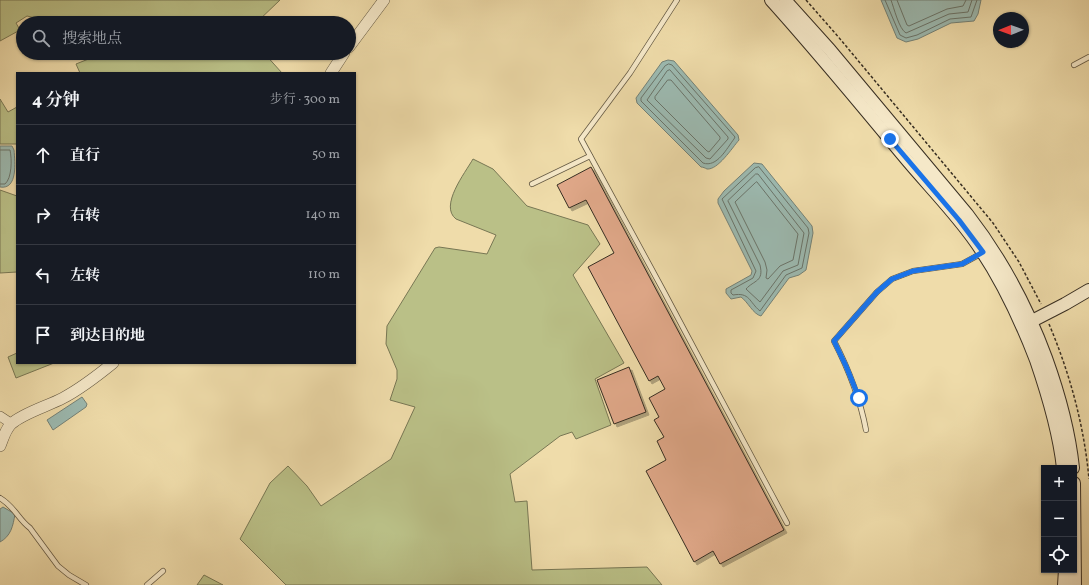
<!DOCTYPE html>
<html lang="zh">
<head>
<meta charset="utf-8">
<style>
  :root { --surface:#171b24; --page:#242831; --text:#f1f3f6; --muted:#9ea1a6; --line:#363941 }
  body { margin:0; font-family:Vollkorn,"Noto Serif SC",serif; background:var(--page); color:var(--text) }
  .controls { position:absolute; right:12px; bottom:12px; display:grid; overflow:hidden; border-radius:0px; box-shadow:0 1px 3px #0004 }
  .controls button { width:36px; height:36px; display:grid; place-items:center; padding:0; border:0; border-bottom:1px solid var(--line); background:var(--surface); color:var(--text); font:20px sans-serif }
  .compass { position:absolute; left:993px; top:12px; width:36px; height:36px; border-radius:50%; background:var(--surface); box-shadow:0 1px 3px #0004; rotate:269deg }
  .stop { position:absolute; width:12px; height:12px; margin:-9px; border:3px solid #1a73e8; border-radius:50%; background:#fff }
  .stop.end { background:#1a73e8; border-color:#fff; box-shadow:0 1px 4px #0008 }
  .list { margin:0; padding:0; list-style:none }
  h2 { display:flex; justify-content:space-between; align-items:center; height:52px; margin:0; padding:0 16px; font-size:17px }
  h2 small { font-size:13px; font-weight:400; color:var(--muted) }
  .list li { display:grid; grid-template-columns:26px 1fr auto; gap:12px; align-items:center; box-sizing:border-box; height:60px; padding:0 16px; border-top:1px solid var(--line) }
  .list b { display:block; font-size:15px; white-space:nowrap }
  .list em { font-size:13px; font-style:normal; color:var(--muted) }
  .icon { flex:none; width:22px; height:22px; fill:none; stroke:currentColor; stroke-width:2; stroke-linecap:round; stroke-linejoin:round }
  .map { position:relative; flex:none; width:1089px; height:585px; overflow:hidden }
  .search { position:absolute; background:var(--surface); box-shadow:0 1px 3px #0004; left:16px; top:16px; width:340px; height:44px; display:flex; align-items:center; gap:10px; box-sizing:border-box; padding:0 14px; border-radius:22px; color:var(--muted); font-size:15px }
  .panel { position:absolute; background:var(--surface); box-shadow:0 1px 3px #0004; left:16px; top:72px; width:340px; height:292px; border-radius:0px }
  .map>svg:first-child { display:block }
  .green { fill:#bac087; stroke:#787754 }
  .water { fill:#9cbab1; stroke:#748278 }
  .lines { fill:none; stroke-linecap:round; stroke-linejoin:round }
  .shore { stroke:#6a746a; stroke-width:1 }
  .building { fill:#e0a889; stroke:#372e22; filter:url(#shadow) }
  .service-casing { stroke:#655a44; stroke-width:6 }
  .minor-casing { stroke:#655a44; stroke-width:10 }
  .tertiary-casing { stroke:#655a44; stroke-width:12 }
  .secondary-casing { stroke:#372e22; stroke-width:14 }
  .path { stroke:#372e22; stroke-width:1.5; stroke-dasharray:3 2; stroke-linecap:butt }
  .service { stroke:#f5e8c8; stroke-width:4.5 }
  .minor { stroke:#f5e8c8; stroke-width:9 }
  .tertiary { stroke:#f5e8c8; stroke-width:11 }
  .secondary { stroke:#f5e8c8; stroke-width:12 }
  .route { stroke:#1a73e8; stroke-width:5 }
</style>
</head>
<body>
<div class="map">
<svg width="1089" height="585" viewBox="0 0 1089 585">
  <defs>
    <filter id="shadow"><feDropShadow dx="3" dy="3" stdDeviation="0" flood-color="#0004"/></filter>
  </defs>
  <rect width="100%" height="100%" fill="#efdcaa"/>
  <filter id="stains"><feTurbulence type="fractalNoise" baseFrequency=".005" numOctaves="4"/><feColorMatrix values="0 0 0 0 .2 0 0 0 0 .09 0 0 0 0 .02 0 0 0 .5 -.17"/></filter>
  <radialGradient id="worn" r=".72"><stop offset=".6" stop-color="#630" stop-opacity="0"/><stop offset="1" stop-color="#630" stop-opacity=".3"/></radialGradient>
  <g class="green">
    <path d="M0 0H280L256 23H57L27 16 16 23 20 30 0 41Z"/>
    <path d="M88 53H264L282 73H80L76 64 91 58Z"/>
    <path d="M0 99 8 112 17 107V144H0Z"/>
    <path d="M473 159 493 169 527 206 588 225 600 244 573 275 624 363 595 379 611 425 576 439 572 432 560 436 510 474 515 502 527 501 532 570 647 567 662 585H286L240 539 270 483 288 466 307 486 321 506 391 459 415 407 390 400 397 379V370L386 344 387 326 435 248 439 247 487 254 496 235 456 219C439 206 465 173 473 159Z"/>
    <path d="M0 190 17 196V272L0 273Z"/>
    <path d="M17 353V363H54L16 378 8 357Z"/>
    <path d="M204 575 223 585H197Z"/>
  </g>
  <g class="water">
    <path d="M881 0H981L978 14 974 21 951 23 918 39 906 42 897 38Z"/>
    <path d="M668 60 674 61 738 135 739 140C732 148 718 170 707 169 705 168 703 167 701 167L637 103 636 98 662 62Z"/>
    <path d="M0 146H12L14 150C15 162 18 190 0 187Z"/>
    <path d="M754 163 762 164 812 226 813 233 806 270 799 275 789 278 761 316C753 314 748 302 741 297L731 299 726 293V289L751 275 752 271 718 203V199L724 191Z"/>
    <path d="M82 397 87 404 86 407 53 430 47 420Z"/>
    <path d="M3 507 15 514C13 526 11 536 0 542V509Z"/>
  </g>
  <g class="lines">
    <g class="shore">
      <path d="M885 0 900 35 906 38 917 35 950 19 971 17 977 0"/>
      <path d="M891 0C894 8 899 29 906 33L949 14 968 12 972 0"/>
      <path d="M897 0 907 25 909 26 947 9 963 6 966 0"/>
      <path d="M669 64 672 65 735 137 734 139C727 148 717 168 703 163L641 101V98L665 66Z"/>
      <path d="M670 70 728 137V139L710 159 706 158 647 100 667 71Z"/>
      <path d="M668 80H671L720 137V139L709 152 707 151 655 99V97Z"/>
      <path d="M0 150H10C12 159 12 178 5 184H0"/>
      <path d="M759 167 808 228 809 233 802 268 786 275 760 311C749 302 750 292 733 295L731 293V290L753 278 756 271 722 199 755 168Z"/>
      <path d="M756 174H758L804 233 798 265 783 271 760 302 746 289C754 280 764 282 760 265L728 201Z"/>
      <path d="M757 182 798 234 793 260 780 266 768 279 766 278 767 270 765 262 735 202 755 183Z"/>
    </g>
  </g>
  <g class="building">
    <path d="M591 167 784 530 720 564 713 551 694 562 646 471 666 460 657 441 664 437 654 420 659 417 649 398 665 389 658 376 649 381 588 267 614 253 586 200 569 208 557 185Z"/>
    <path d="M629 367 646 412 614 424 597 380Z"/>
  </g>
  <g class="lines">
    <defs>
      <g id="service">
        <path d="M677 0 630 73 581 139 663 290 787 523"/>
        <path d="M1074 65 1089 57"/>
        <path d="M532 184 590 156"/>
        <path d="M866 430C860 398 849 370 834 341L877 292 892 279 913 271 962 264 982 253"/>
        <path d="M0 498C15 507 18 519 30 528L58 566 69 575 86 585"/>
        <path d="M147 585 163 571"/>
      </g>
      <path id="minor" d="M0 416 12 424"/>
      <g id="tertiary">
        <path d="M349 47 384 0"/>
        <path d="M331 73 344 53"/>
        <path d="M0 446C3 439 5 430 11 424 23 413 48 406 63 398 82 388 97 376 113 363"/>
      </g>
      <g id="secondary">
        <path d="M771 0C816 50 859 102 902 154 925 182 951 208 972 237 1000 275 1019 316 1036 360 1048 395 1059 431 1063 468"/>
        <path d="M785 0 830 50 967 214C1002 259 1026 304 1046 358 1059 394 1069 430 1073 468"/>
        <path d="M1032 321 1065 304 1089 290"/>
        <path d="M1074 483 1075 585"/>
        <path d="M1064 585 1065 570"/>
      </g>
    </defs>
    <use href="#service" class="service-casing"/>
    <use href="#minor" class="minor-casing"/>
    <use href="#tertiary" class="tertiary-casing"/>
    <use href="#secondary" class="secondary-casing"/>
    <g class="path">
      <path d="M806 0 841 40 993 223 1019 262 1041 304"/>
      <path d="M1049 324C1070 374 1084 425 1089 479"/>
    </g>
    <use href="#service" class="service"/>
    <use href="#minor" class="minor"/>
    <use href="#tertiary" class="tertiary"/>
    <use href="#secondary" class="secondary"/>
  </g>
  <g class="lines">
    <path class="route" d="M859 398 846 366 834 341 877 292 892 279 913 271 962 264 983 252 959 220 890 139"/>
  </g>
  <rect width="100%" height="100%" filter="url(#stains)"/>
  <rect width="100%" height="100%" fill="url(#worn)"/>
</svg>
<div class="controls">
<button>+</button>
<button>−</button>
<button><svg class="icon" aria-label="locate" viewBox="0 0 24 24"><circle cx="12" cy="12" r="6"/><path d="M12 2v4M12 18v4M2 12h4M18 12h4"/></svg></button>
</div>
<svg class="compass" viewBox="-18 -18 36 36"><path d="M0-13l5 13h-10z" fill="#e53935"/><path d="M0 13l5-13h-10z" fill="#9ea1a6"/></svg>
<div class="stop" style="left:859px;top:398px"></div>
<div class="stop end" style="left:890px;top:139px"></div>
<div class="search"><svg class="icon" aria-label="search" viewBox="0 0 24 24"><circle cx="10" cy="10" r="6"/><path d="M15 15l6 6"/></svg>搜索地点</div>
<section class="panel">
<h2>4 分钟<small>步行 · 300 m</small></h2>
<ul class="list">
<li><svg class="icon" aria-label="ahead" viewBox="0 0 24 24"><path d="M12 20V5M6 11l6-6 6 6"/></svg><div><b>直行</b></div><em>50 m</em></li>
<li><svg class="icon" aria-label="right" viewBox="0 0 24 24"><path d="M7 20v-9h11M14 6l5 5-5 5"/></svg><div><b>右转</b></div><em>140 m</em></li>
<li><svg class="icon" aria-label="left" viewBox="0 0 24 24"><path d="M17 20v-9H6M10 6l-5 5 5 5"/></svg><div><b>左转</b></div><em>110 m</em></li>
<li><svg class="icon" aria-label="arrive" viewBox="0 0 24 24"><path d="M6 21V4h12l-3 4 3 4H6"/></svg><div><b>到达目的地</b></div></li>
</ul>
</section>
</div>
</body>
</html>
